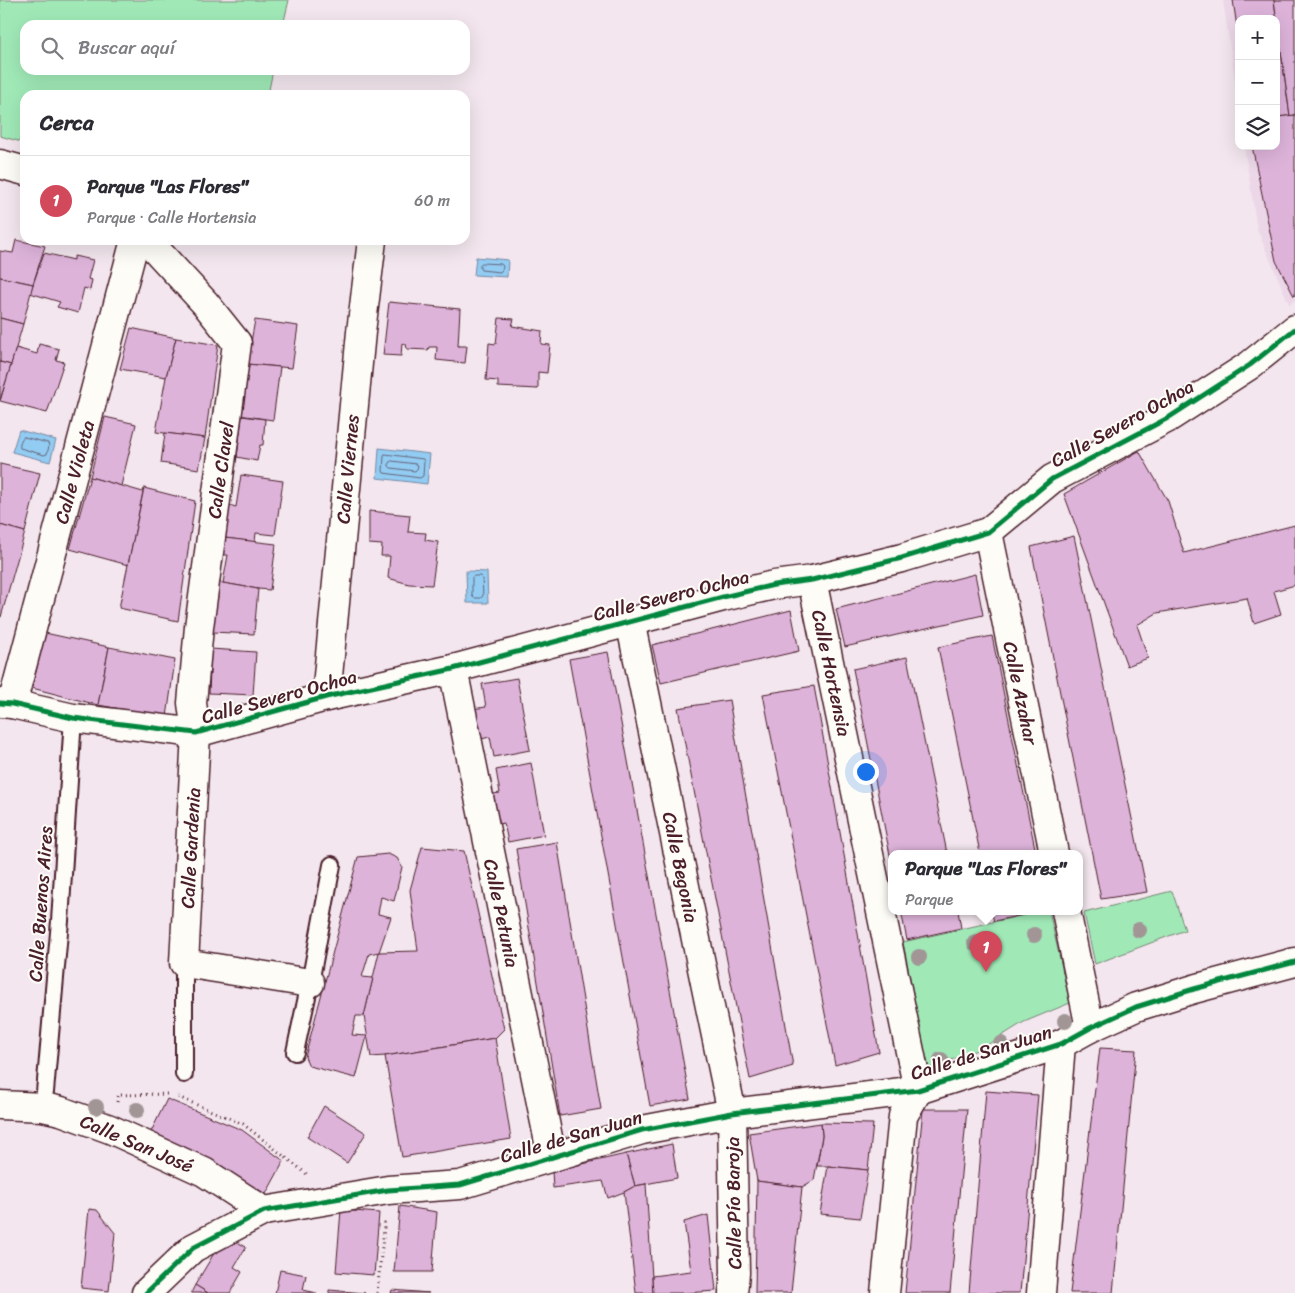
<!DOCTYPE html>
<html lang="es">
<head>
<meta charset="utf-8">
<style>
  :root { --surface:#fff; --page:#f7f7f7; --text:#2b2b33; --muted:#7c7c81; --line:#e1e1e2; --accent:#d1495b }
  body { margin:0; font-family:Sriracha,sans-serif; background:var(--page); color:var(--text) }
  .controls { position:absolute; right:15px; top:15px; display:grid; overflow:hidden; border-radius:10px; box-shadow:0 5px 20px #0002 }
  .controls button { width:45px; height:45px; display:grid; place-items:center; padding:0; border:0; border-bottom:1px solid var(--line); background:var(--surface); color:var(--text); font:25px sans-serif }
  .you { position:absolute; left:865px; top:771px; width:18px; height:18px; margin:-12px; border:4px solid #fff; border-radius:50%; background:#1a73e8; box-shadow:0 0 0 8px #1a73e833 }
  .badge { display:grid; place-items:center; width:32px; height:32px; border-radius:50%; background:var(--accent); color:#fff; font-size:16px; font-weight:700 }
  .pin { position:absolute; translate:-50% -41px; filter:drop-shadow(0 1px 2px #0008) }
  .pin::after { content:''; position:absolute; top:26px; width:18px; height:15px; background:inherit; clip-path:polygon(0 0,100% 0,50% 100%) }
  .popup { position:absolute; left:888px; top:850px; width:195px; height:65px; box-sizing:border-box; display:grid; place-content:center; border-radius:10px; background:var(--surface); filter:drop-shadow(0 1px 4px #0005); font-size:16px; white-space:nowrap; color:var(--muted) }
  .popup b { font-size:19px; color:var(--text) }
  .popup::after { content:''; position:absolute; left:50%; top:100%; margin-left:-10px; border:10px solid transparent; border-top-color:var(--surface) }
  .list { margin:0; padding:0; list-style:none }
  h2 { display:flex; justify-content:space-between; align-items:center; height:65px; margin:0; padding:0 20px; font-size:21px }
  h2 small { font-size:16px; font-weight:400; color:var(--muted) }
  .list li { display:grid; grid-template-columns:32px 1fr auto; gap:15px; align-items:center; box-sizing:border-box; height:90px; padding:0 20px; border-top:1px solid var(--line) }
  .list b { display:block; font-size:19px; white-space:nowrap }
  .list p { margin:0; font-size:16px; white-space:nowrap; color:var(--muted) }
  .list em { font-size:16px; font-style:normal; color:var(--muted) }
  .icon { flex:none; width:28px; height:28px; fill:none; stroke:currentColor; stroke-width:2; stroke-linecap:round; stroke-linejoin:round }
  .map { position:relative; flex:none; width:1295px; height:1293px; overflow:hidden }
  .search { position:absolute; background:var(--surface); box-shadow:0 5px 20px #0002; left:20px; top:20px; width:450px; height:55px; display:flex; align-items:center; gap:12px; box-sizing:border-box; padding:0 18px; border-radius:15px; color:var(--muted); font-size:19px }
  .panel { position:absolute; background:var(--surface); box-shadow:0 5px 20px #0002; left:20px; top:90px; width:450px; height:155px; border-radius:15px }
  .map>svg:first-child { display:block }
  .built { fill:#ecd7e8 }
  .green { fill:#a0e9b7; stroke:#758471 }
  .water { fill:#92ccf2; stroke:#7587a2 }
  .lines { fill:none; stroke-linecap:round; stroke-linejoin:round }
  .shore { stroke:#67647b; stroke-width:1 }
  .building { fill:#ddb3da; stroke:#4a1f2b }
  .lane-casing { stroke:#4a1f2b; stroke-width:20 }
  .street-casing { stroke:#4a1f2b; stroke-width:31 }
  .secondary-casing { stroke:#4a1f2b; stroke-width:31 }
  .path { stroke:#4a1f2b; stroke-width:3; stroke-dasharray:1 4; stroke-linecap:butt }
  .lane { stroke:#fdfcf7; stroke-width:16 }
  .street { stroke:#fdfcf7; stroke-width:28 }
  .secondary { stroke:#fdfcf7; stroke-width:28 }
  .cycleway-casing { stroke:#fdfcf7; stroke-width:8 }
  .cycleway { stroke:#00873e; stroke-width:5 }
  .tree { fill:#a29596 }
  .labels { text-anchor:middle; stroke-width:4; stroke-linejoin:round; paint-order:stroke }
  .street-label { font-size:19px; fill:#4a1f2b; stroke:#fdfcf7 }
</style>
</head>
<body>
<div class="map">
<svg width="1295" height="1293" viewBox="0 0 1295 1293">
  <rect width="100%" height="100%" fill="#f3e6ee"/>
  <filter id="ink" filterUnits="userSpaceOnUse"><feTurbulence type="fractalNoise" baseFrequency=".02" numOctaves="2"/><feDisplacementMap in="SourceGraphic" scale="10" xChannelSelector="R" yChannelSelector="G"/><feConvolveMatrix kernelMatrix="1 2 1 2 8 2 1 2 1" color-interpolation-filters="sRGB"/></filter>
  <g filter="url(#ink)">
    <path class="built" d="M1223 0H1295V301L1289 304 1257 229 1244 146H1276V19H1239V108Z"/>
    <g class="green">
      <path d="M0 0H289L283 25H25V70H273L268 95H25V143L0 136Z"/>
      <path d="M1172 891 1185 930 1095 964 1084 913Z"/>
      <path d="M1042 911H1049L1070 1003 1024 1022 982 1048 928 1069 903 942Z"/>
    </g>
    <g class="water">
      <path d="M476 257 508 260 507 277 474 275Z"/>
      <path d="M19 430 56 440 50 462 12 452Z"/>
      <path d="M379 448 430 454 427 484 377 478Z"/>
      <path d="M466 571 487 572 488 603H467Z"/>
    </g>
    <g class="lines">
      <g class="shore">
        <path d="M482 263 501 264 503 266 502 270 500 272 481 270 480 268V265Z"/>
        <path d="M24 437 48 443 49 446 47 454 44 455 20 448C19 445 21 438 24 437Z"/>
        <path d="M385 454 423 459 424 461 423 476 420 478 384 473 383 471 384 456Z"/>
        <path d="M392 461 416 464 418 466 417 469 415 471 391 468 389 466V463Z"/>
        <path d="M474 576H480L482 578 483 596 481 598H474L472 596V578Z"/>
      </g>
    </g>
    <g class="building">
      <path d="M1233 0H1274L1290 116 1276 117V19H1239V41Z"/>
      <path d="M1274 0H1295V115L1290 116Z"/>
      <path d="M1295 115V295L1294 296 1276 261 1252 146H1276V117Z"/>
      <path d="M16 240 45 246 33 284 0 277V251L13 253Z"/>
      <path d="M44 253 74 260V256L93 260 88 279 92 280 90 290 84 288 78 313 57 307 60 302 30 293Z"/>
      <path d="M0 277 33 284 23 324 0 318Z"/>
      <path d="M389 302 460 309 458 346H467L465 363 436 360 437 347H429L428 350 407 349 406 344 402 343 401 356 383 355Z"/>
      <path d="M0 318 23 324 11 365 0 362Z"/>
      <path d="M499 318 514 319 512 326 542 331 541 344 550 345 547 373 538 372V389L498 387V381L486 380 489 343 496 344Z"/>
      <path d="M255 320 298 326 292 368 247 364Z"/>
      <path d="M131 328 176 338 166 377 120 369Z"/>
      <path d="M176 338 218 345 205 438 156 432 166 377Z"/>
      <path d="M39 344 59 349 56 360 64 362 47 413 0 401 16 348 37 354Z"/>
      <path d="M0 362 11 365 0 400Z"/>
      <path d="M247 364 280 367 273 420 239 415Z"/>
      <path d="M242 416 265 419 263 445H260L257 461 237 457Z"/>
      <path d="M105 417 136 424 121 486 90 477Z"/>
      <path d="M165 433 205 438 199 469 161 463Z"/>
      <path d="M1139 451 1168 501 1184 553 1295 525V585L1274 591 1281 614 1254 623 1247 598 1157 613 1137 625 1148 658 1127 666 1064 494Z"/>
      <path d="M0 464 40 473 25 532 0 525Z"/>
      <path d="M241 475 283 481 275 535 256 533 255 542 225 538 229 505 236 507Z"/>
      <path d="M90 477 143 492 128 565 70 549Z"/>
      <path d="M144 488 195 501 178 621 119 608Z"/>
      <path d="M369 511 410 515 408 532 426 533 425 540 438 542 432 585 409 584 388 578 390 556H381L382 545 369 544Z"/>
      <path d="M0 525 25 532 1 617H0Z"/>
      <path d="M1074 536 1147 892 1101 899 1031 547Z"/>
      <path d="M225 538 276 544 270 590 258 589 223 583 228 555H221Z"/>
      <path d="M975 574 983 615 845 647 836 609Z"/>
      <path d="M217 582 258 589 254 634 212 632Z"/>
      <path d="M791 610 799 651 661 683 652 645Z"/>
      <path d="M45 633 109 647 98 705 32 688Z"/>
      <path d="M992 636 1018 765 1036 853H980L938 647Z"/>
      <path d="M109 647 175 660 167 717 98 705Z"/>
      <path d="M211 649 256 652 253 695 209 693Z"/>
      <path d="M608 652 690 1099 650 1106 569 659Z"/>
      <path d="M907 657 947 853H892V865L853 669Z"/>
      <path d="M517 678 530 750 494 757 490 737 477 740 472 709 486 707 482 684Z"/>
      <path d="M814 686 879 1052 835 1065 763 694Z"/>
      <path d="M729 700 793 1066 750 1079 678 708Z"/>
      <path d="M531 763 544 835 508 842 504 823 492 825 486 795 500 793 496 770Z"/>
      <path d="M557 842 601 1109 560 1116 516 849Z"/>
      <path d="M422 847 464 851 504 1029 495 1038 385 1056 371 1057 364 1016 379 952 418 951 410 890Z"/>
      <path d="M388 854 397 858 402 867 394 901 381 897 378 914 391 917 379 952 369 954 362 977 373 978 364 1016H356L352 1035 367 1036 356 1078 309 1066 305 1057 358 857Z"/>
      <path d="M901 911H958L961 928 907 940Z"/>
      <path d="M991 911H1042L994 921Z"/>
      <path d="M495 1038 511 1139 402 1157 385 1056Z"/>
      <path d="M1100 1048 1136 1050 1113 1293H1070Z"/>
      <path d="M986 1091 1038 1095 1020 1293H969Z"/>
      <path d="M167 1099 242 1130 284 1161 266 1194 148 1138Z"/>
      <path d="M324 1106 366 1133 347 1163 307 1137Z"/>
      <path d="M923 1109H967L950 1293H905Z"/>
      <path d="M821 1123 873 1124 868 1170 828 1166H817L822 1136Z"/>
      <path d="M821 1123 822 1136 814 1180 802 1187 757 1181 749 1133Z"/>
      <path d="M672 1144 677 1178 635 1186 626 1154Z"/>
      <path d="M626 1154 635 1186 624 1192 608 1198 603 1181 553 1188 552 1171Z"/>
      <path d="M828 1166 868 1170 860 1218 820 1214Z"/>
      <path d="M757 1181 802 1187 791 1293H755Z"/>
      <path d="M646 1184 653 1293H636L624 1192 635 1186Z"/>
      <path d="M400 1206 437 1212 432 1272H394Z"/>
      <path d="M89 1209 97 1210 115 1233 109 1291 81 1288Z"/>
      <path d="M341 1210 379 1213 374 1275 336 1272Z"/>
      <path d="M708 1215 716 1291 685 1293H653L652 1276 691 1271 684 1222Z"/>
      <path d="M225 1235 246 1247 234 1267 242 1272 230 1293H208L195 1285Z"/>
      <path d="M280 1270 306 1275 303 1290 317 1293H275Z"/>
      <path d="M195 1285 208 1293H191Z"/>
      <path d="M329 1290 365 1293H329Z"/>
      <path d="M392 1290 429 1293H391Z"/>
    </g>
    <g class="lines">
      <defs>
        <g id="lane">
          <path d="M184 963V1074"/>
          <path d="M295 1052 310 983 332 865"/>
          <path d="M45 1092 60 921 73 718"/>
        </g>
        <g id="street">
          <path d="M0 164 25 171"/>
          <path d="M147 240 205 303 237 343 199 627 192 703 196 733 184 963 310 983"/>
          <path d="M988 532 1054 853"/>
          <path d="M812 580 918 1090 903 1116 885 1293"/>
          <path d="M630 621 732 1113 735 1273 733 1293"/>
          <path d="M453 669 552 1157"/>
          <path d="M326 697 361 332 372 240"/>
          <path d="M0 703 12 704 73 718 196 733 326 697 453 669 723 597 774 585 812 580 902 558 988 532 1052 479 1168 418 1250 365 1295 329"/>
          <path d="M12 704 135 240"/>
          <path d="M1066 911 1090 1028"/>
          <path d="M0 1105 43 1107 61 1111 110 1129 204 1172 264 1211"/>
          <path d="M1041 1293 1061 1044"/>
        </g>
        <path id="secondary" d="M146 1293 193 1248 264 1211 388 1190 460 1185 642 1130 732 1113 918 1090 1061 1044 1090 1028 1136 1007 1194 989 1295 962"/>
      </defs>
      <use href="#lane" class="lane-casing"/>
      <use href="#street" class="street-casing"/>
      <use href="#secondary" class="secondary-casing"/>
      <g class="path">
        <path d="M178 1097 243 1124 308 1175"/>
        <path d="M117 1102 118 1095 170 1094"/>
        <path d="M377 1293 385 1219"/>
      </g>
      <use href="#lane" class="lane"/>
      <use href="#street" class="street"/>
      <use href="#secondary" class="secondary"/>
      <defs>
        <g id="cycleway">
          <path d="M0 703 12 704 73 718 196 733 326 697 453 669 723 597 774 585 812 580 902 558 988 532 1052 479 1168 418 1250 365 1295 329"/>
          <path d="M146 1293 193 1248 264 1211 388 1190 460 1185 642 1130 732 1113 918 1090 1061 1044 1090 1028 1136 1007 1194 989 1295 962"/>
        </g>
      </defs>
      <use href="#cycleway" class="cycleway-casing"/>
      <use href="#cycleway" class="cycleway"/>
    </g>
    <g class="tree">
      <circle cx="1139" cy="930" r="8"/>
      <circle cx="1034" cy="935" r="8"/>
      <circle cx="975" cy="943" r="8"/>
      <circle cx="919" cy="957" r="8"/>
      <circle cx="1065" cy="1021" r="8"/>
      <circle cx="1001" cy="1044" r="8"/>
      <circle cx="941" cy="1060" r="8"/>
      <circle cx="96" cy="1107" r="8"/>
      <circle cx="137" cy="1110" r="8"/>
    </g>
  </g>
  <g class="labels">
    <g class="street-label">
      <text transform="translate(1122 423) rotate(-29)" y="7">Calle Severo Ochoa</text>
      <text transform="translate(347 469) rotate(-85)" y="7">Calle Viernes</text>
      <text transform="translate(220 470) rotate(-82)" y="7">Calle Clavel</text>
      <text transform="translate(74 472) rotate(-75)" y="7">Calle Violeta</text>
      <text transform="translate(671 595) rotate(-14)" y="7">Calle Severo Ochoa</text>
      <text transform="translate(832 673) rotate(78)" y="7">Calle Hortensia</text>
      <text transform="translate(1021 693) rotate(78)" y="7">Calle Azahar</text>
      <text transform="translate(279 696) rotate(-15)" y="7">Calle Severo Ochoa</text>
      <text transform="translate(190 848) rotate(-87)" y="7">Calle Gardenia</text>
      <text transform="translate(681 867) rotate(78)" y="7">Calle Begonia</text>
      <text transform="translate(40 904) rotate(-86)" y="7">Calle Buenos Aires</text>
      <text transform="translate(502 913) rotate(78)" y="7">Calle Petunia</text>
      <text transform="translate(981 1052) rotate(-17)" y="7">Calle de San Juan</text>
      <text transform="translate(571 1136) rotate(-16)" y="7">Calle de San Juan</text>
      <text transform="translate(137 1143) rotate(23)" y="7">Calle San José</text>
      <text transform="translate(733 1203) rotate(-91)" y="7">Calle Pío Baroja</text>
    </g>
  </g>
</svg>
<div class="controls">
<button>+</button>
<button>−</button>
<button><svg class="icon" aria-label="layers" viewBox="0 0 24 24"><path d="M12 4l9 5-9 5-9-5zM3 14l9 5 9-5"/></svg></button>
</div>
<div class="you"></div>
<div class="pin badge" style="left:986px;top:972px">1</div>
<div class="popup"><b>Parque &quot;Las Flores&quot;</b>Parque</div>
<div class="search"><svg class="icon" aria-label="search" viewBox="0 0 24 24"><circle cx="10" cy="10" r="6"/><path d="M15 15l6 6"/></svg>Buscar aquí</div>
<section class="panel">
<h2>Cerca<small></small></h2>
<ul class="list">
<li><span class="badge">1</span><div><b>Parque &quot;Las Flores&quot;</b><p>Parque · Calle Hortensia</p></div><em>60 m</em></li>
</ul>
</section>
</div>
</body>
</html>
